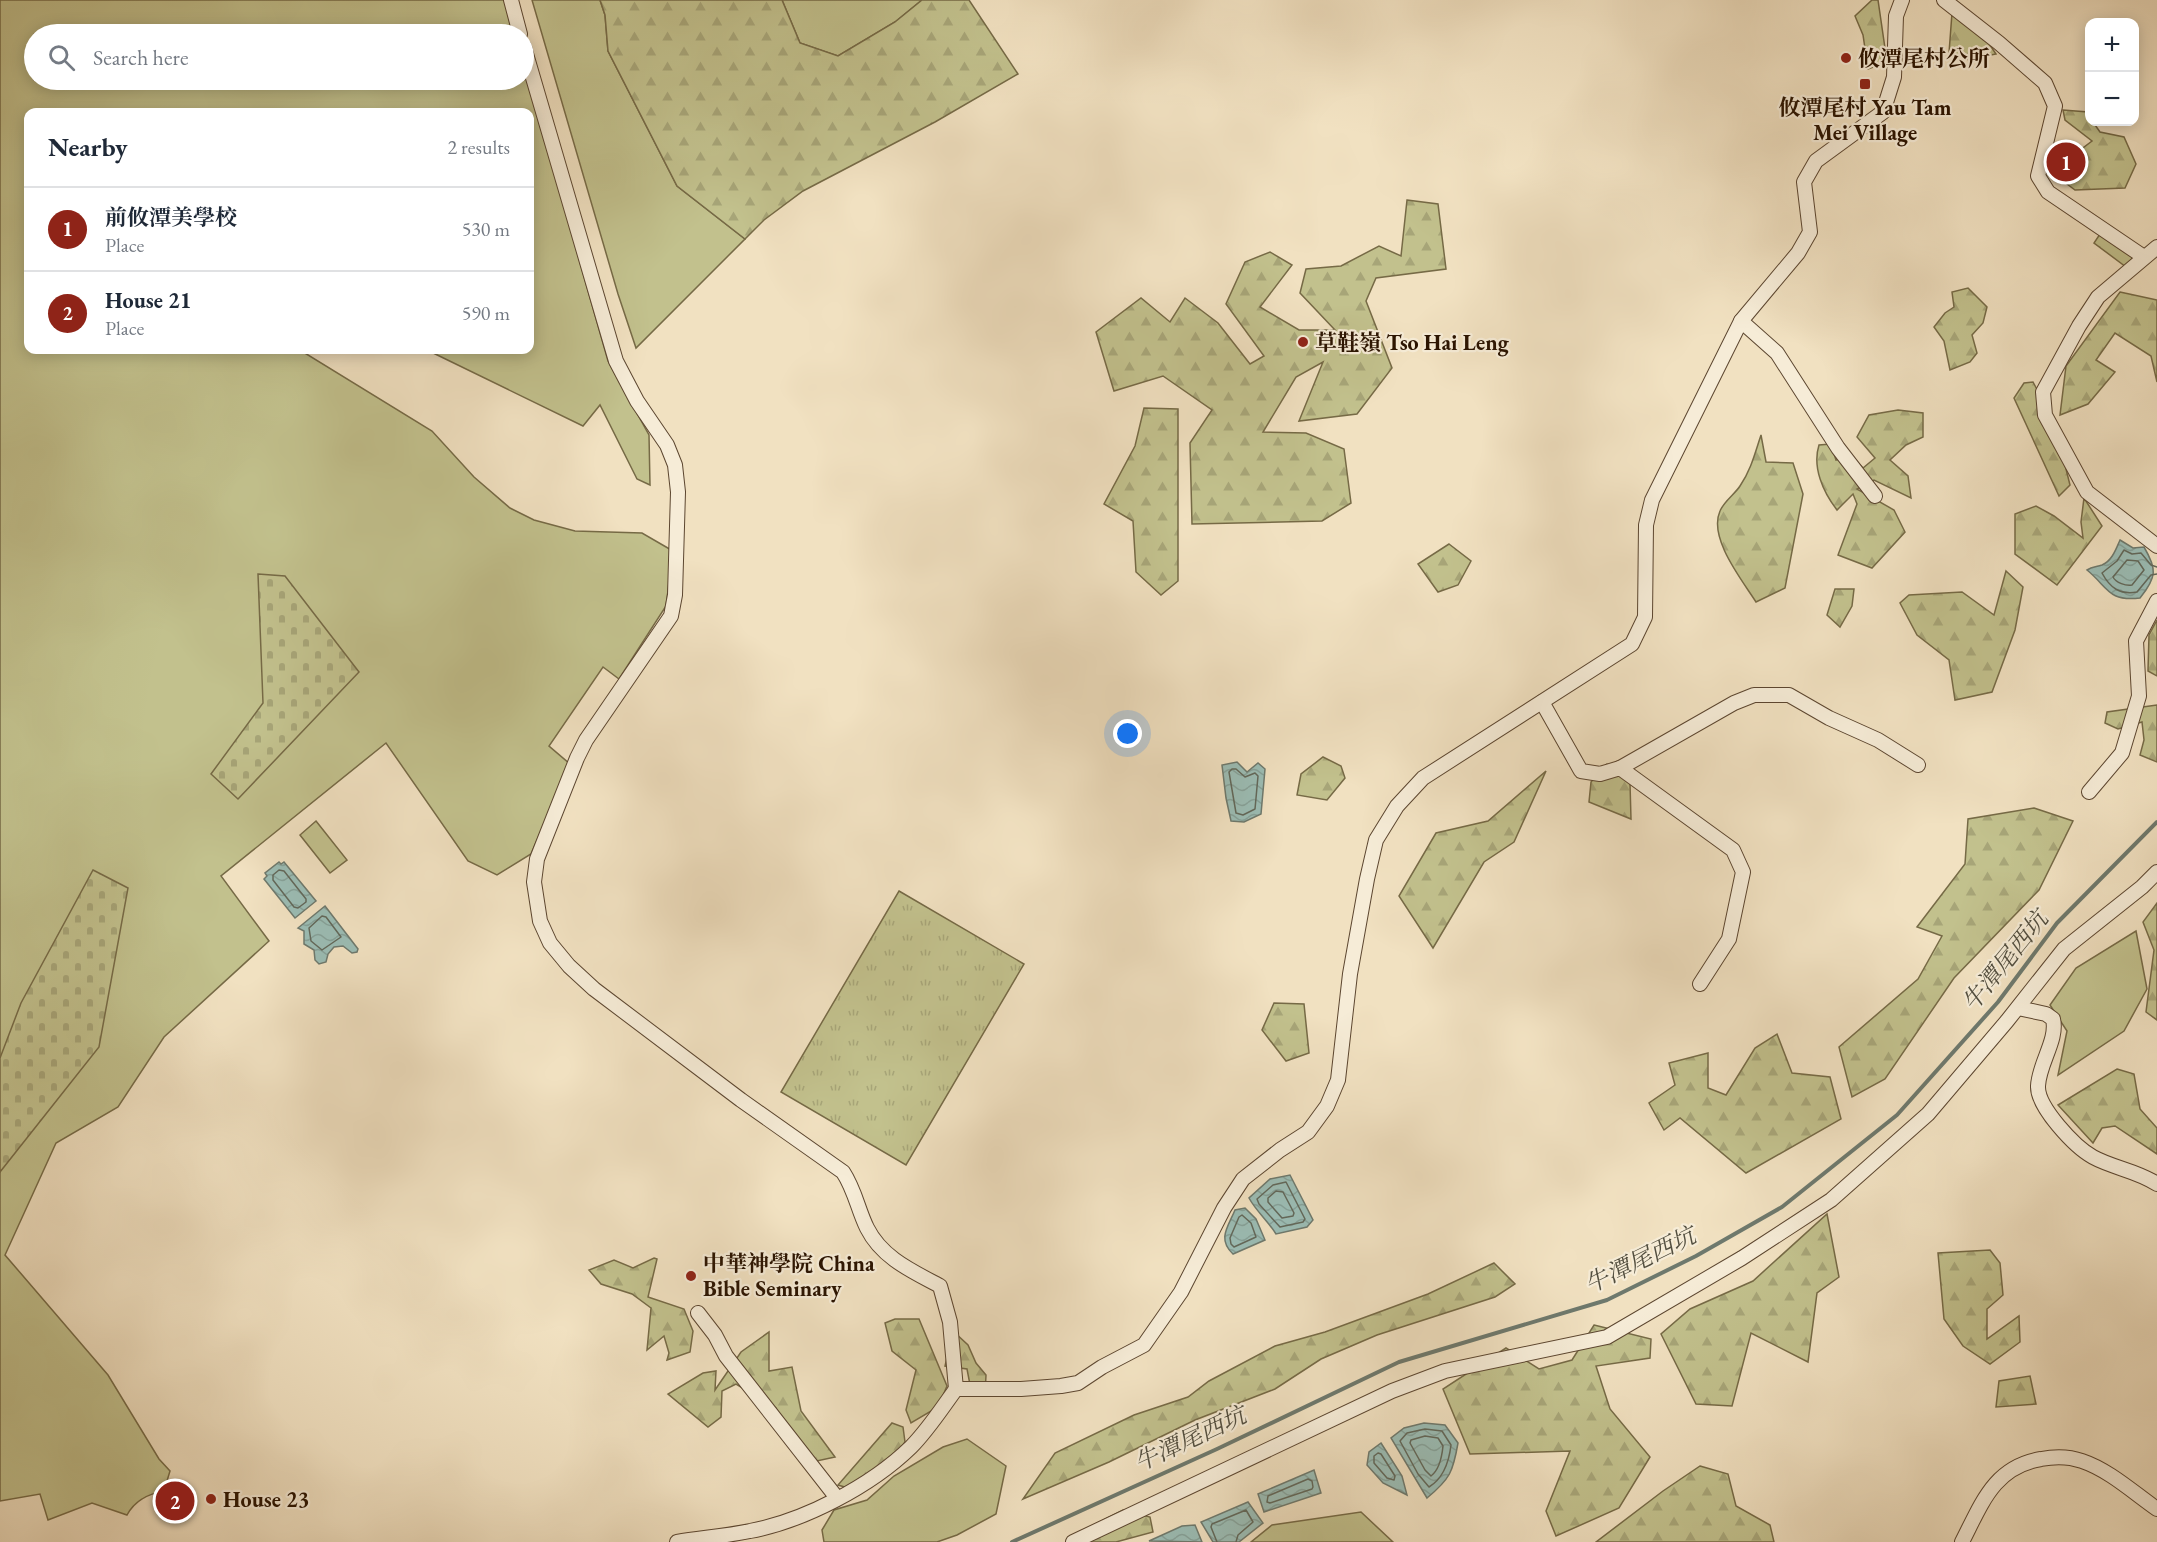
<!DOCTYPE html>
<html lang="en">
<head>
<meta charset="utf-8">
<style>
  :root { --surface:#fff; --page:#f6f6f7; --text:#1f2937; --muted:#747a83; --line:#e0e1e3; --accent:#8f2418 }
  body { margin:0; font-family:"EB Garamond","Noto Serif TC",serif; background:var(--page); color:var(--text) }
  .controls { position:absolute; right:18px; top:18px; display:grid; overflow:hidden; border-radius:12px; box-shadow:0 3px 15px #0003 }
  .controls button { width:54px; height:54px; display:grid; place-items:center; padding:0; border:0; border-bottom:2px solid var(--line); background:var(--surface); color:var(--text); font:30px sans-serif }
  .you { position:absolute; left:1128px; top:734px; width:21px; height:21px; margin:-15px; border:4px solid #fff; border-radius:50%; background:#1a73e8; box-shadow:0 0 0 9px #1a73e833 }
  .badge { display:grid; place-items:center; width:39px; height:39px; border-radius:50%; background:var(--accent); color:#fff; font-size:20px; font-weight:700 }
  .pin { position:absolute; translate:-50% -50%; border:3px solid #fff; box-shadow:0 2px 6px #0006 }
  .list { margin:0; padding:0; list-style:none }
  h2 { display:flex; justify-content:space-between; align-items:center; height:78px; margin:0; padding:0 24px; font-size:26px }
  h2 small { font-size:20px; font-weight:400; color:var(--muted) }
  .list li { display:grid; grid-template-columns:39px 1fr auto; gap:18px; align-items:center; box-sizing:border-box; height:84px; padding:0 24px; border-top:2px solid var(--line) }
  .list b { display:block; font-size:22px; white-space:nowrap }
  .list p { margin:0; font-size:20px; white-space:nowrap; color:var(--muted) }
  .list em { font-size:20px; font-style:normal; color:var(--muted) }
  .icon { flex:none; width:33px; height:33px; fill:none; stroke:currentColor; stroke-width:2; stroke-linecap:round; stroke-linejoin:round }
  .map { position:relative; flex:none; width:2157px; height:1542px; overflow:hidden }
  .search { position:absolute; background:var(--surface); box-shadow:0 3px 15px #0003; left:24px; top:24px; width:510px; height:66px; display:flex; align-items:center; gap:15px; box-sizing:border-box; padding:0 21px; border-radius:33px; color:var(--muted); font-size:22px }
  .panel { position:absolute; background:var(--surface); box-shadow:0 3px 15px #0003; left:24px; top:108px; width:510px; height:246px; border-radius:12px }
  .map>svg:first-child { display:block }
  .grass { fill:#c2c18d; stroke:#766a46; stroke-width:1.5 }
  .forest { fill:url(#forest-firs); stroke:#766a46; stroke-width:1.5 }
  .cemetery { fill:url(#cemetery-stones); stroke:#766a46; stroke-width:1.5 }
  .park { fill:url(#park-tufts); stroke:#766a46; stroke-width:1.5 }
  .water { fill:url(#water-waves); stroke:#6e796d; stroke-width:1.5 }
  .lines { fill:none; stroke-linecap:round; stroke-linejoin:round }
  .shore { stroke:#62685a; stroke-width:1.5 }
  .stream { stroke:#6e796d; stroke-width:4 }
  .minor-casing { stroke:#5c4630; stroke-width:16 }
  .minor { stroke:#f6ecd7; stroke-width:14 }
  .poi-dot { fill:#8f2418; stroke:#f6ecd7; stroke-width:2 }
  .labels { text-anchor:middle; stroke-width:4.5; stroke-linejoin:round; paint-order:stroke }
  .poi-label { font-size:22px; font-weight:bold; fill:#2a1300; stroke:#f6ecd7; text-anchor:start }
  .water-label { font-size:24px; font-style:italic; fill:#524e3f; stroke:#f6ecd7 }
</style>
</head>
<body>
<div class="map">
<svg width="2157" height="1542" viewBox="0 0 2157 1542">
  <defs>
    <pattern id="forest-firs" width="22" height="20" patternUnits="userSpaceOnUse" patternTransform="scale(1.5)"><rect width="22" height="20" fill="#c2c18d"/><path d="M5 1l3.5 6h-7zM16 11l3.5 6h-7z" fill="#a7a578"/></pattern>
    <pattern id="cemetery-stones" width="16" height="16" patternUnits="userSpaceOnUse" patternTransform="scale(1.5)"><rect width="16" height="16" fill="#c2c18d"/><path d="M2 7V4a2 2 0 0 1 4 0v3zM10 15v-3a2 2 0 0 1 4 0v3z" fill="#a7a578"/></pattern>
    <pattern id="park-tufts" width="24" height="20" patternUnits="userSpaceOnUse" patternTransform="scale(1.5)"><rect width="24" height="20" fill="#c2c18d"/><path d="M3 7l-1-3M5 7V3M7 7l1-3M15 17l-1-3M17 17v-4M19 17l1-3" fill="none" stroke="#a7a578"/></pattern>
    <pattern id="water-waves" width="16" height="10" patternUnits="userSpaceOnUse" patternTransform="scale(1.5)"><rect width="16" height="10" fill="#9bbdb5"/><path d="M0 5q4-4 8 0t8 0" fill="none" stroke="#86a29a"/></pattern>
  </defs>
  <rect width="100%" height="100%" fill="#f1e1c1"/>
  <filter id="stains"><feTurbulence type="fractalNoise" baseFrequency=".00333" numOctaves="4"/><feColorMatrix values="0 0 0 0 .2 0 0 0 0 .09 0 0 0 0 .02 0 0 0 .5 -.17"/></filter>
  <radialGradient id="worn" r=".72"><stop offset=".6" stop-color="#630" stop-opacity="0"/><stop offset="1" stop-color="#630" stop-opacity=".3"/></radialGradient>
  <g class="grass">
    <path d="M0 0H507L515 34H34V80H524V65L608 361 649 435 650 485 637 479 600 405 583 426 427 350H530V112H28V350H300L432 431 474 477 510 508 534 520 575 531 642 533 673 551 666 606 619 679 603 667 549 746 570 764 531 854 497 875 468 861 386 743 221 876 269 941 164 1037 118 1107 56 1143 5 1255 108 1375 159 1459 170 1471 164 1491C148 1494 135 1500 127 1515L92 1503 48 1520 40 1494 0 1501Z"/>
    <path d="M532 0H600L605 15 608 51 677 186 745 239 636 348 618 294Z"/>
    <path d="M782 0H922L895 22 838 56 800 43Z"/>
    <path d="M316 821 347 860 330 873 300 835Z"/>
    <path d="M2136 931 2147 989 2124 1031 2058 1075 2067 1031 2050 1005 2076 968Z"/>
    <path d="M967 1439 1006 1466 996 1514 957 1535 937 1542H824L822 1530 834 1510 867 1500 894 1476 943 1447Z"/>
    <path d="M1361 1512 1393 1542H1251L1272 1525Z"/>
  </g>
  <g class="forest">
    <path d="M600 0H782L800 43 838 56 895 22 922 0H969L1018 74 935 122 803 191 764 220 745 239 677 186 608 51 605 15Z"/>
    <path d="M1872 0H1878L1887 62 1868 69 1863 35 1855 16Z"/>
    <path d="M1967 11 1996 54 1965 60 1949 53 1952 13Z"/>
    <path d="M2063 110 2088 112 2090 122H2093L2100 132 2124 137 2136 164 2125 188 2075 190 2063 181 2071 157 2092 141 2065 120Z"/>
    <path d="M1407 200 1438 204 1446 269 1376 278 1366 301 1392 368 1357 414 1299 421 1323 362 1296 377 1263 432 1306 433 1344 449 1351 503 1322 521 1192 524 1190 443 1212 410 1163 376 1114 391 1096 332 1141 298 1170 322 1185 298 1218 323 1250 364 1264 356 1226 304 1245 262 1270 252 1292 265 1260 307 1299 330H1335L1300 293 1306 269 1341 266 1379 246 1401 256Z"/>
    <path d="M1968 288 1987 307 1983 323 1972 335 1977 353 1970 362 1950 370 1944 341 1934 327 1945 313 1954 307 1952 292Z"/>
    <path d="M2120 292 2157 300V382L2151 356 2115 333 2096 360 2115 372 2088 404 2060 415 2066 366Z"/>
    <path d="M2033 382 2054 421 2070 485 2059 496 2014 398 2024 383Z"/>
    <path d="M1144 408 1178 409V581L1161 595 1136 572 1133 521 1104 504 1135 446Z"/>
    <path d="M1898 410 1923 413V437L1906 445 1890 460 1908 476 1911 498 1874 480 1857 489 1894 510 1905 532 1872 568 1838 555 1857 504 1853 494 1837 510C1823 492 1812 467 1819 445L1831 444 1836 460 1852 456 1863 468 1875 458 1857 437 1869 415Z"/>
    <path d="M1761 435 1766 462 1793 463 1803 494 1785 588 1756 602C1742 580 1708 538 1720 511 1724 501 1735 494 1740 486 1751 470 1755 453 1761 435Z"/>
    <path d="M2084 498 2102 526 2057 585 2015 554V514L2036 506 2054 516 2083 538 2081 522Z"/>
    <path d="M1449 544 1471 561 1458 585 1438 592 1418 564Z"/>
    <path d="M2006 571 2023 587 2015 630 1992 692 1955 700 1949 660 1917 635 1900 603 1909 595 1962 592 1994 615Z"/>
    <path d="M1835 589H1854L1852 606 1840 627 1827 615Z"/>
    <path d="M2157 620V676L2148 671 2149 635Z"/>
    <path d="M2157 705V762L2140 755 2144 740 2142 722 2118 729 2105 723 2107 712Z"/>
    <path d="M1323 757 1341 766 1345 778 1327 800 1297 795 1301 774Z"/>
    <path d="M1607 764 1630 783 1631 819 1589 802 1591 782Z"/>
    <path d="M1546 771 1514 842 1484 862 1433 948 1399 896 1436 833 1488 821Z"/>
    <path d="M2034 808 2073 821 2039 890 1954 978 1885 1079 1852 1097 1839 1047 1918 979 1942 936 1917 927 1965 864 1968 819Z"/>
    <path d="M2157 903V1020L2146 1012 2154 950 2143 922Z"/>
    <path d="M1274 1003 1304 1004 1309 1053 1286 1061 1262 1030Z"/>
    <path d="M1777 1034 1792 1073 1830 1077 1841 1119 1746 1173 1680 1118 1664 1130 1649 1103 1675 1085 1669 1063 1708 1053V1088L1726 1095 1755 1048Z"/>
    <path d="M2117 1069 2134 1074 2140 1109 2157 1128V1154L2115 1126 2102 1128 2093 1143 2058 1105Z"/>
    <path d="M1827 1214 1839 1277 1817 1293 1808 1362 1751 1333 1732 1406 1696 1404 1661 1334 1690 1309 1753 1281Z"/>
    <path d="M1990 1250 2000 1263 2003 1295 1987 1309V1339L2019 1316 2020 1342 1990 1364 1963 1346 1944 1319 1938 1253Z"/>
    <path d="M654 1258 657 1259 648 1297 684 1309 693 1331 690 1352 667 1360 669 1353 664 1336 647 1350 651 1308 632 1294 601 1284 589 1270 614 1260 633 1268Z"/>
    <path d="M1494 1263 1515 1284 1495 1297 1377 1335 1321 1359 1275 1389 1195 1420 1109 1462 1023 1499 1055 1453 1134 1415 1188 1397 1209 1381 1275 1346 1325 1332 1428 1294Z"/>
    <path d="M895 1319H919L947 1386 938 1407 911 1423 906 1410 916 1370 892 1351 885 1323Z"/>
    <path d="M1594 1325 1651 1339 1650 1358 1596 1366 1610 1409 1650 1457 1619 1508 1556 1536 1546 1511 1570 1451 1470 1454 1443 1389 1506 1348 1539 1369 1572 1360Z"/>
    <path d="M953 1331 968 1345 976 1363 986 1375 985 1395H972L967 1369 945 1366Z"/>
    <path d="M769 1332V1371L792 1367 801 1411 835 1457 803 1464 776 1408 736 1384 722 1391 721 1417 708 1427 668 1394 703 1373 716 1371 715 1390 741 1352Z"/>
    <path d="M2030 1376 2036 1404 1996 1407 1999 1381Z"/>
    <path d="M892 1423 903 1427 905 1442 878 1482 848 1488 838 1485Z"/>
    <path d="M1700 1466 1728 1474 1736 1506 1770 1525 1774 1542H1596L1663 1491Z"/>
    <path d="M1123 1510 1150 1517 1153 1532 1116 1542H1070L1079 1532Z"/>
  </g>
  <g class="cemetery">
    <path d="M258 574 285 576 359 672 238 799 211 774 263 703Z"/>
    <path d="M93 870 128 888 99 1047 0 1172V1058L21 1003Z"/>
  </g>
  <g class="park">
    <path d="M2100 234 2134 256 2126 267 2094 243Z"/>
    <path d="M899 891 1024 964 906 1165 781 1092Z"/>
  </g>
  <g class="water">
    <path d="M2120 540 2133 548 2144 547C2157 569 2157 577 2140 598 2108 602 2108 587 2087 570 2092 567 2096 567 2102 565 2112 561 2116 549 2120 540Z"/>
    <path d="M1237 762 1247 772 1258 763 1265 769 1261 814 1244 822 1231 821 1226 798 1222 765Z"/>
    <path d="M279 862 281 864 284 862 316 901 295 918 264 879 267 876 265 873Z"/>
    <path d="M325 906 358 949 357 952 352 953 343 946 334 947 328 954 326 962 319 964 315 960 314 950 304 944V931L298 928Z"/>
    <path d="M1290 1175 1313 1220 1307 1227 1276 1234C1268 1221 1256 1211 1249 1198L1270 1179Z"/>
    <path d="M1245 1208 1256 1219 1265 1240 1233 1254C1217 1239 1228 1227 1235 1210Z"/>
    <path d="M1424 1423 1445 1425 1458 1443C1453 1472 1450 1479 1427 1498L1391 1438 1404 1428Z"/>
    <path d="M1381 1443 1402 1476 1407 1495 1383 1483 1367 1465 1369 1452Z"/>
    <path d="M1314 1470 1321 1493 1264 1512 1258 1494Z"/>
    <path d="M1248 1502 1263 1523 1239 1542H1213L1201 1522Z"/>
    <path d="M1195 1525 1202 1542 1149 1541 1182 1526Z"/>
  </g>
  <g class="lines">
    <g class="shore">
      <path d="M2127 560 2138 561 2144 570 2132 585C2126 586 2116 583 2113 577Z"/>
      <path d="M2157 567 2151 565 2141 553 2132 554 2124 550 2117 561 2102 573C2110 588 2120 595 2137 592L2151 575 2157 574"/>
      <path d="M1232 769H1236L1245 777 1255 773 1258 776 1255 809 1243 815 1236 813 1229 772Z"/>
      <path d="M279 870 284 871 306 899V902L298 908 294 907 273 880V875Z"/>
      <path d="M322 916 326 917 341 937 322 950 311 941 309 928Z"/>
      <path d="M1286 1182 1305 1219 1303 1222 1280 1227 1259 1204 1257 1199 1273 1185Z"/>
      <path d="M1276 1191 1283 1192 1294 1213 1293 1216 1282 1218 1268 1202V1198Z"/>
      <path d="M1242 1215 1251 1223 1256 1237 1234 1247 1231 1244 1230 1238 1239 1217Z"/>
      <path d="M1425 1429 1442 1431 1451 1445C1449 1462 1444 1478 1429 1487L1418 1474 1400 1441 1407 1433Z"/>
      <path d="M1425 1436 1438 1438 1443 1446C1442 1456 1439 1470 1431 1476L1425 1470 1410 1443 1411 1440Z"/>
      <path d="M1378 1453 1381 1454 1395 1476 1394 1480 1387 1478 1374 1463V1456Z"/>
      <path d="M1308 1479 1312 1481 1313 1487 1312 1489 1270 1503 1267 1502 1268 1496Z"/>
      <path d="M1217 1542 1211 1527 1212 1524 1246 1510 1253 1522 1238 1535 1236 1542"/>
    </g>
    <path class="stream" d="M1012 1542 1217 1449 1399 1362 1607 1300 1696 1256 1782 1207 1897 1115 1998 1002 2057 923 2157 822"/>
    <defs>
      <g id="minor">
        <path d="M511 0 520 34"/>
        <path d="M1944 0 1999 43 2045 83 2055 106 2038 176 2048 192 2144 257"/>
        <path d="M524 47 616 361 637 401 667 445 675 465 678 492 675 595 671 616 586 740 577 758 537 859 534 882 540 921 550 943 569 966 594 989 741 1100 843 1172C855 1190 858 1210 867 1228 882 1258 912 1271 940 1286L950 1322 956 1389"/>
        <path d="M2157 247 2098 297 2079 326 2043 392 2045 415 2087 492 2157 546"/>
        <path d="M1741 321 1777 353 1838 448 1875 496"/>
        <path d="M1542 702 1581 771 1600 774 1620 768 1733 850 1743 872 1729 939 1700 984"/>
        <path d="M1620 768 1734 703 1754 695H1789L1829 718 1878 740 1918 765"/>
        <path d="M2089 792 2122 753 2139 696 2136 641 2157 601"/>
        <path d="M2018 1008 2046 1014 2053 1019C2058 1040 2039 1063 2038 1086 2037 1107 2075 1147 2093 1157 2113 1168 2138 1171 2157 1184"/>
        <path d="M698 1313 715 1335 726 1356 837 1498"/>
        <path d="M956 1389H1021L1061 1386 1078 1383 1102 1367 1144 1345 1181 1292 1224 1208 1243 1179 1280 1150 1308 1132 1327 1106 1338 1080 1350 974 1367 879 1376 840 1397 806 1423 778 1632 644 1645 617 1646 525 1652 500 1741 321 1798 253 1810 232 1804 182 1816 161 1883 112 1894 77 1896 16 1902 0"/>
        <path d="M677 1542C701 1538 726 1536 750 1531 804 1521 871 1486 911 1447 928 1430 942 1408 956 1389"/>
        <path d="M1073 1542 1392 1391 1445 1371 1607 1337 1742 1258 1831 1200 1928 1114 2007 1021 2064 949 2142 887 2157 872"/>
        <path d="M1962 1542C1982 1503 1994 1467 2041 1459 2056 1456 2068 1456 2082 1461 2109 1470 2134 1493 2157 1509"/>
      </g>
    </defs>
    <use href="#minor" class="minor-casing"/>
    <use href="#minor" class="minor"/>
  </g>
  <g class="poi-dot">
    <circle cx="1846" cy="58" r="6"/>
    <rect x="1859" y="78" width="12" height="12" rx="3"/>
    <circle cx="1303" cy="342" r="6"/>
    <circle cx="691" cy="1276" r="6"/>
    <circle cx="211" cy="1499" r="6"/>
  </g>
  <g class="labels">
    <g class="poi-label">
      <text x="1858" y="66">攸潭尾村公所</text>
      <text x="1865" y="115" text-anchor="middle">攸潭尾村 Yau Tam<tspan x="1865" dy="25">Mei Village</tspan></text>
      <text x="1315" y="350">草鞋嶺 Tso Hai Leng</text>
      <text x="703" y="1271">中華神學院 China<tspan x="703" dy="25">Bible Seminary</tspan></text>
      <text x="223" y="1507">House 23</text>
    </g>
    <g class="water-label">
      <text transform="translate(2005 961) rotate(-51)" y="8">牛潭尾西坑</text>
      <text transform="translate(1640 1260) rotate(-26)" y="8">牛潭尾西坑</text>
      <text transform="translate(1190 1439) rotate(-25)" y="8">牛潭尾西坑</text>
    </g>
  </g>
  <rect width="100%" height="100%" filter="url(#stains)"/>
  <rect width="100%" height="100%" fill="url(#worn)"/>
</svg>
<div class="controls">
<button>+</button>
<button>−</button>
</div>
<div class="you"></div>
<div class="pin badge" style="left:2066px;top:162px">1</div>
<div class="pin badge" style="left:175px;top:1501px">2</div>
<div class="search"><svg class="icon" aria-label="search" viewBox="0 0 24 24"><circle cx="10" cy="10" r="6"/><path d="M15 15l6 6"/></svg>Search here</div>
<section class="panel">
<h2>Nearby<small>2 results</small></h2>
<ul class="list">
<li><span class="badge">1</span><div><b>前攸潭美學校</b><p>Place</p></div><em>530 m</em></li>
<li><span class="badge">2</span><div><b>House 21</b><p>Place</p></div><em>590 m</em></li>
</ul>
</section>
</div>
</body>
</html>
